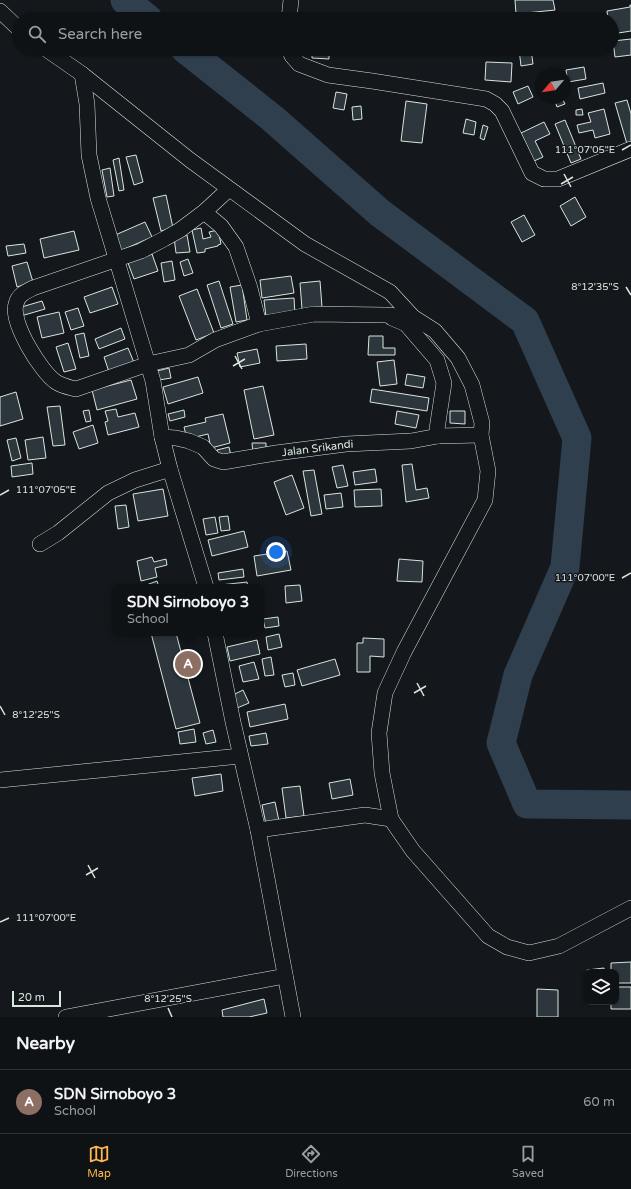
<!DOCTYPE html>
<html lang="en">
<head>
<meta charset="utf-8">
<style>
  :root { --surface:#0f1215; --page:#1d2022; --text:#f1f3f6; --muted:#9b9ea0; --line:#2f3234; --accent:#ffb74d }
  body { margin:0; font-family:"Varela Round",sans-serif; background:var(--page); color:var(--text) }
  .controls { position:absolute; right:12px; bottom:12px; display:grid; overflow:hidden; border-radius:8px; box-shadow:0 1px 3px #0004 }
  .controls button { width:36px; height:36px; display:grid; place-items:center; padding:0; border:0; border-bottom:1px solid var(--line); background:var(--surface); color:var(--text); font:20px sans-serif }
  .compass { position:absolute; left:535px; top:68px; width:36px; height:36px; border-radius:50%; background:var(--surface); box-shadow:0 1px 3px #0004; rotate:241deg }
  .scale { position:absolute; left:12px; bottom:10px; width:49px; box-sizing:border-box; padding-left:4px; border:2px solid #d8e6dc; border-top:0; font-size:11px; line-height:14px; white-space:nowrap; color:#d8e6dc; -webkit-text-stroke:3px #14181c; paint-order:stroke }
  .you { position:absolute; left:276px; top:552px; width:14px; height:14px; margin:-10px; border:3px solid #fff; border-radius:50%; background:#1a73e8; box-shadow:0 0 0 6px #1a73e833 }
  .badge { display:grid; place-items:center; width:26px; height:26px; border-radius:50%; background:var(--accent); color:#fff; font-size:13px; font-weight:700 }
  .pin { position:absolute; translate:-50% -50%; border:2px solid #fff; box-shadow:0 1px 4px #0006 }
  .popup { position:absolute; left:112px; top:584px; width:152px; height:52px; box-sizing:border-box; display:grid; place-content:center; border-radius:8px; background:var(--surface); filter:drop-shadow(0 1px 3px #0005); font-size:13px; white-space:nowrap; color:var(--muted) }
  .popup b { font-size:15px; color:var(--text) }
  .popup::after { content:''; position:absolute; left:50%; top:100%; margin-left:-8px; border:8px solid transparent; border-top-color:var(--surface) }
  .list { margin:0; padding:0; list-style:none }
  h2 { display:flex; justify-content:space-between; align-items:center; height:52px; margin:0; padding:0 16px; font-size:17px }
  h2 small { font-size:13px; font-weight:400; color:var(--muted) }
  .list li { display:grid; grid-template-columns:26px 1fr auto; gap:12px; align-items:center; box-sizing:border-box; height:64px; padding:0 16px; border-top:1px solid var(--line) }
  .list b { display:block; font-size:15px; white-space:nowrap }
  .list p { margin:0; font-size:13px; white-space:nowrap; color:var(--muted) }
  .list em { font-size:13px; font-style:normal; color:var(--muted) }
  .icon { flex:none; width:22px; height:22px; fill:none; stroke:currentColor; stroke-width:2; stroke-linecap:round; stroke-linejoin:round }
  .map { position:relative; flex:none; width:631px; height:1017px; overflow:hidden }
  .search { position:absolute; background:var(--surface); box-shadow:0 1px 3px #0004; left:12px; right:12px; top:12px; height:44px; display:flex; align-items:center; gap:10px; box-sizing:border-box; padding:0 14px; border-radius:22px; color:var(--muted); font-size:15px }
  .sheet { height:116px; background:var(--surface) }
  nav { display:flex; justify-content:space-around; align-items:center; box-sizing:border-box; height:56px; border-top:1px solid var(--line); background:var(--surface); font-size:11px; color:var(--muted) }
  nav a { display:grid; justify-items:center; gap:2px }
  nav .on { color:var(--accent) }
  .map>svg:first-child { display:block }
  .lines { fill:none; stroke-linecap:round; stroke-linejoin:round }
  .river { stroke:#2f3f4d; stroke-width:29 }
  .building { fill:#2c363c; stroke:#d8e6dc }
  .street-casing { stroke:#d8e6dc; stroke-width:16 }
  .street { stroke:#14181c; stroke-width:15 }
  .ticks { fill:none; stroke:#d8e6dc; stroke-width:1.5 }
  .labels { text-anchor:middle; stroke-width:3; stroke-linejoin:round; paint-order:stroke }
  .street-label { font-size:11px; fill:#d8e6dc; stroke:#14181c }
  .ticks-label { font-size:10px; text-anchor:middle; fill:#d8e6dc; stroke:#14181c; stroke-width:3; stroke-linejoin:round; paint-order:stroke }
</style>
</head>
<body>
<div class="map">
<svg width="631" height="1017" viewBox="0 0 631 1017">
  <rect width="100%" height="100%" fill="#14181c"/>
  <g class="lines">
    <g class="river">
      <path d="M125 0 148 19"/>
      <path d="M185 49 272 118 380 213 525 321 577 438 565 567 518 675 501 743 527 804 631 805"/>
    </g>
  </g>
  <g class="building">
    <path d="M515 0H553L555 10 516 14Z"/>
    <path d="M630 5H631V31L612 34V19H608L607 11 630 7Z"/>
    <path d="M631 39V55L615 57 613 41Z"/>
    <path d="M519 49H531L533 64 521 66Z"/>
    <path d="M312 53 329 54V59L312 58Z"/>
    <path d="M486 62 512 63 511 82 485 80Z"/>
    <path d="M584 67 586 79 568 82 566 70Z"/>
    <path d="M603 83 605 93 580 99 578 88Z"/>
    <path d="M528 86 533 97 518 104 513 92Z"/>
    <path d="M336 92 347 94 344 110 333 108Z"/>
    <path d="M554 98H562L565 104 557 107Z"/>
    <path d="M627 100 631 114V143L627 144 615 103Z"/>
    <path d="M406 101 427 104 422 143 401 141Z"/>
    <path d="M361 106 362 119 353 120 352 107Z"/>
    <path d="M582 109 583 115H576V110Z"/>
    <path d="M604 109 610 134 595 138 593 130 579 133 577 125 591 122 588 113Z"/>
    <path d="M466 119 476 122 474 135 463 133Z"/>
    <path d="M565 120 581 159 571 163 555 124Z"/>
    <path d="M544 122 550 134 535 141 543 157 534 161 521 133Z"/>
    <path d="M483 125 488 127 484 140 480 138Z"/>
    <path d="M136 155 143 182 134 185 126 157Z"/>
    <path d="M119 158 124 190 119 191 113 160Z"/>
    <path d="M110 168 114 196 107 197 102 170Z"/>
    <path d="M166 195 173 228 161 231 153 198Z"/>
    <path d="M575 197 586 217 571 226 560 206Z"/>
    <path d="M524 215 535 235 522 242 511 222Z"/>
    <path d="M145 222 152 237 120 251 113 236Z"/>
    <path d="M201 228 203 239 211 237 209 232 218 230 221 244 218 245V246L205 249V252L197 253 192 230Z"/>
    <path d="M74 231 79 250 44 258 40 239Z"/>
    <path d="M187 235 190 252 176 253 174 237Z"/>
    <path d="M24 244 26 253 8 256 6 246Z"/>
    <path d="M152 254 158 271 134 279 128 263Z"/>
    <path d="M188 259 193 273 184 276 180 262Z"/>
    <path d="M172 261 175 280 164 282 161 263Z"/>
    <path d="M27 262 33 282 17 287 12 266Z"/>
    <path d="M291 276 294 293 262 298 260 280Z"/>
    <path d="M219 281 233 324 221 328 207 285Z"/>
    <path d="M320 281 322 307 302 309 300 283Z"/>
    <path d="M242 285 247 320 236 322 230 287Z"/>
    <path d="M112 287 118 304 90 313 84 297Z"/>
    <path d="M197 289 214 333 196 340 179 296Z"/>
    <path d="M294 298 295 315 266 317 264 300Z"/>
    <path d="M42 301 45 309 21 316 18 308Z"/>
    <path d="M78 308 84 326 71 330 65 312Z"/>
    <path d="M59 312 64 333 42 338 37 317Z"/>
    <path d="M121 328 125 339 99 349 95 339Z"/>
    <path d="M84 333 89 356 80 358 75 335Z"/>
    <path d="M369 336H383V348H395V355H368Z"/>
    <path d="M68 343 76 369 64 372 56 347Z"/>
    <path d="M306 344 307 359 277 361 276 346Z"/>
    <path d="M128 348 135 365 110 375 104 357Z"/>
    <path d="M257 349 260 363 240 367 237 353Z"/>
    <path d="M394 360 397 384 380 386 377 362Z"/>
    <path d="M169 368 171 378 159 380 157 371Z"/>
    <path d="M407 374 425 377 423 388 405 385Z"/>
    <path d="M198 377 203 393 168 404 163 387Z"/>
    <path d="M131 380 137 399 97 410 92 390Z"/>
    <path d="M263 386 274 435 254 439 244 390Z"/>
    <path d="M372 389 429 398 427 411 370 402Z"/>
    <path d="M16 392 23 419 0 426V397Z"/>
    <path d="M60 406 65 445 53 446 47 407Z"/>
    <path d="M116 409 118 417 135 413 139 427 108 435 105 422 108 421 105 411Z"/>
    <path d="M89 410 91 421 86 422 83 411Z"/>
    <path d="M184 410 185 417 170 421 168 414Z"/>
    <path d="M397 411 419 415 416 428 395 424Z"/>
    <path d="M450 411H465V424L450 423Z"/>
    <path d="M223 414 230 443 211 448 208 434 187 439 184 427 206 422 205 418Z"/>
    <path d="M93 425 98 443 79 449 73 432Z"/>
    <path d="M43 437 46 458 28 460 25 440Z"/>
    <path d="M16 438 21 458 12 461 7 440Z"/>
    <path d="M252 443H266V453L253 454Z"/>
    <path d="M229 447 231 456 219 459 217 450Z"/>
    <path d="M32 463 33 474 12 477 11 466Z"/>
    <path d="M412 464 416 490 427 488 429 498 406 502 402 465Z"/>
    <path d="M343 465 348 486 337 488 332 467Z"/>
    <path d="M375 469 377 482 355 485 353 472Z"/>
    <path d="M314 470 322 514 311 516 303 471Z"/>
    <path d="M292 475 304 508 286 515 274 482Z"/>
    <path d="M163 489 168 516 138 521 133 494Z"/>
    <path d="M381 489 382 506 355 507 354 490Z"/>
    <path d="M341 493 343 507 326 509 324 495Z"/>
    <path d="M126 505 129 527 118 529 115 506Z"/>
    <path d="M228 516 230 530 221 531 219 517Z"/>
    <path d="M215 517 218 533 206 535 203 519Z"/>
    <path d="M244 531 248 547 212 556 208 540Z"/>
    <path d="M287 551 291 570 257 576 254 556Z"/>
    <path d="M152 557 154 562 166 559 167 565 155 568 157 577 141 581 137 561Z"/>
    <path d="M399 559 423 561 422 582 397 581Z"/>
    <path d="M243 569 244 577 219 580 218 573Z"/>
    <path d="M157 581 159 587H141Z"/>
    <path d="M247 582 248 587H220V585Z"/>
    <path d="M300 585 302 601 286 603 285 586Z"/>
    <path d="M278 617 279 626 265 628 263 619Z"/>
    <path d="M151 633H176L200 723 176 729Z"/>
    <path d="M279 634 282 647 268 650 266 637Z"/>
    <path d="M363 638 384 639V657L370 656V672H357V643H363Z"/>
    <path d="M257 640 260 654 230 661 227 647Z"/>
    <path d="M271 657 274 675 265 676 262 659Z"/>
    <path d="M335 659 340 675 302 686 297 670Z"/>
    <path d="M254 662 259 679 243 682 239 666Z"/>
    <path d="M293 673 295 685 285 687 282 675Z"/>
    <path d="M243 690 249 703 237 708 231 696Z"/>
    <path d="M285 704 288 719 250 727 247 712Z"/>
    <path d="M194 729 196 742 180 744 178 732Z"/>
    <path d="M213 730 216 742 206 744 203 733Z"/>
    <path d="M266 733 268 744 251 746 249 736Z"/>
    <path d="M221 774 223 791 195 796 192 778Z"/>
    <path d="M350 779 353 795 332 799 329 783Z"/>
    <path d="M300 786 304 816 286 818 282 788Z"/>
    <path d="M275 802 279 821 266 824 262 805Z"/>
    <path d="M631 962V983H616V972H611V963Z"/>
    <path d="M604 968V972H587V970Z"/>
    <path d="M616 987H631V1009H611V1002H616Z"/>
    <path d="M537 989 558 990V1017H537Z"/>
    <path d="M264 999 267 1013 249 1017H223L222 1010Z"/>
  </g>
  <g class="lines">
    <defs>
      <g id="street">
        <path d="M0 11 19 29"/>
        <path d="M289 19 291 0"/>
        <path d="M46 49 82 74 87 104 89 155 98 198 153 381 162 437 170 469 206 587"/>
        <path d="M289 49 292 56 299 64 328 75 372 81 486 99 495 104 502 111 532 173 544 179H558L631 149"/>
        <path d="M82 74 190 160 305 244 390 292 413 317 435 331 458 358 472 385 482 423 481 435 488 471 485 500 404 652 385 693 379 733 382 773 391 819"/>
        <path d="M229 189 204 212 180 230 164 239 141 251 33 288C25 292 18 295 16 304 10 322 41 372 56 382 62 386 68 387 76 389L148 364 189 355 215 340 259 324 314 314 385 315 413 317"/>
        <path d="M204 212 221 226 236 247 250 288 259 324"/>
        <path d="M392 318 406 324 437 360 444 383 437 429 438 436"/>
        <path id="s1" d="M162 437 176 438 189 441 203 447 214 459 223 462 276 453 346 444 411 441 438 436 481 435"/>
        <path d="M40 544 58 533 108 493 135 480 170 469"/>
        <path d="M215 633 233 722 258 830 293 1017"/>
        <path d="M0 780 240 756"/>
        <path d="M258 830 365 815 391 819 395 825 413 851 488 936 507 947 529 953 559 946 631 908"/>
        <path d="M66 1017 285 976"/>
      </g>
    </defs>
    <use href="#street" class="street-casing"/>
    <use href="#street" class="street"/>
  </g>
  <path class="ticks" d="M622 150 631 145M564 174 571 187M561 184 573 177M626 287 631 295M235 356 242 369M233 366 245 359M0 495 9 490M622 578 631 573M417 683 424 696M414 693 426 686M0 706 5 715M88 865 95 878M86 875 98 868M0 922 9 918M168 1008 172 1017"/>
  <g class="labels">
    <g class="street-label">
      <text dy="4" stroke="none"><textPath href="#s1" startOffset="164">Jalan Srikandi</textPath></text>
    </g>
  </g>
  <g class="ticks-label">
    <text x="585" y="153">111°07'05"E</text>
    <text x="595" y="290">8°12'35"S</text>
    <text x="46" y="493">111°07'05"E</text>
    <text x="585" y="581">111°07'00"E</text>
    <text x="36" y="718">8°12'25"S</text>
    <text x="46" y="921">111°07'00"E</text>
    <text x="168" y="1002">8°12'25"S</text>
  </g>
</svg>
<div class="controls">
<button><svg class="icon" aria-label="layers" viewBox="0 0 24 24"><path d="M12 4l9 5-9 5-9-5zM3 14l9 5 9-5"/></svg></button>
</div>
<svg class="compass" viewBox="-18 -18 36 36"><path d="M0-13l5 13h-10z" fill="#e53935"/><path d="M0 13l5-13h-10z" fill="#9b9ea0"/></svg>
<div class="scale">20 m</div>
<div class="you"></div>
<div class="pin badge" style="left:188px;top:664px;background:#8d6e63">A</div>
<div class="popup"><b>SDN Sirnoboyo 3</b>School</div>
<div class="search"><svg class="icon" aria-label="search" viewBox="0 0 24 24"><circle cx="10" cy="10" r="6"/><path d="M15 15l6 6"/></svg>Search here</div>
</div>
<section class="sheet">
<h2>Nearby<small></small></h2>
<ul class="list">
<li><span class="badge" style="background:#8d6e63">A</span><div><b>SDN Sirnoboyo 3</b><p>School</p></div><em>60 m</em></li>
</ul>
</section>
<nav>
<a class="on"><svg class="icon" aria-label="map" viewBox="0 0 24 24"><path d="M3 6l6-2 6 2 6-2v14l-6 2-6-2-6 2zM9 4v14M15 6v14"/></svg>Map</a>
<a><svg class="icon" aria-label="directions" viewBox="0 0 24 24"><path d="M12 3l9 9-9 9-9-9zM9 14v-3h6M13 9l2 2-2 2"/></svg>Directions</a>
<a><svg class="icon" aria-label="saved" viewBox="0 0 24 24"><path d="M7 4h10v16l-5-4-5 4z"/></svg>Saved</a>
</nav>
</body>
</html>
